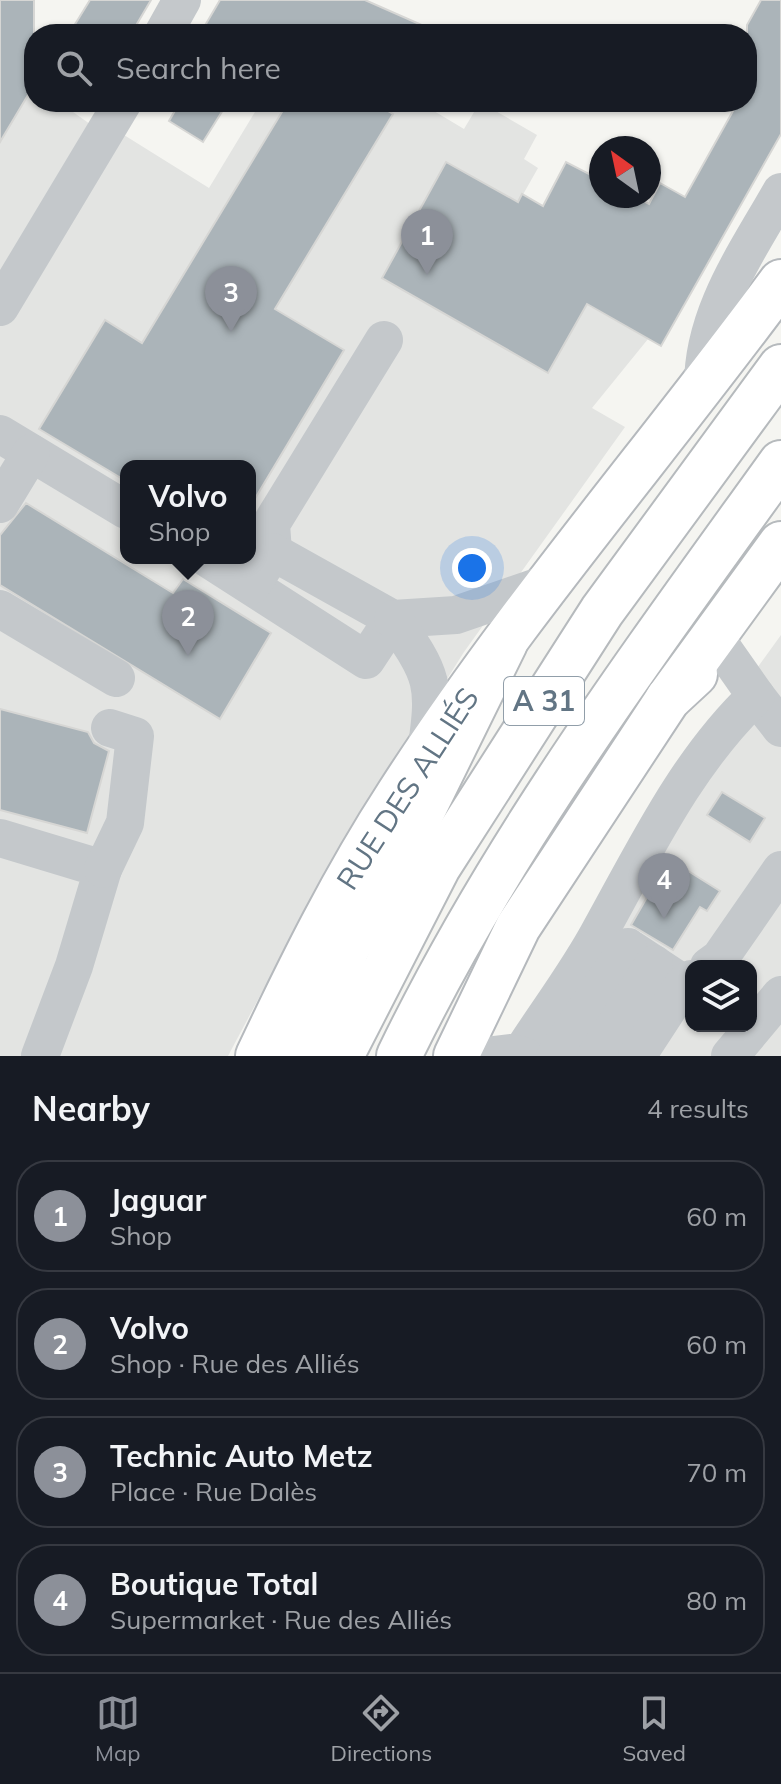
<!DOCTYPE html>
<html lang="en">
<head>
<meta charset="utf-8">
<style>
  :root { --surface:#171b24; --page:#242831; --text:#f1f3f6; --muted:#9ea1a6; --line:#363941; --accent:#8c9099 }
  body { margin:0; font-family:Mulish,sans-serif; background:var(--page); color:var(--text) }
  .controls { position:absolute; right:24px; bottom:24px; display:grid; overflow:hidden; border-radius:16px; box-shadow:0 2px 6px #0004 }
  .controls button { width:72px; height:72px; display:grid; place-items:center; padding:0; border:0; border-bottom:2px solid var(--line); background:var(--surface); color:var(--text); font:40px sans-serif }
  .compass { position:absolute; left:589px; top:136px; width:72px; height:72px; border-radius:50%; background:var(--surface); box-shadow:0 2px 6px #0004; rotate:327deg }
  .you { position:absolute; left:472px; top:568px; width:28px; height:28px; margin:-20px; border:6px solid #fff; border-radius:50%; background:#1a73e8; box-shadow:0 0 0 12px #1a73e833 }
  .badge { display:grid; place-items:center; width:52px; height:52px; border-radius:50%; background:var(--accent); color:#fff; font-size:26px; font-weight:700 }
  .pin { position:absolute; translate:-50% -66px; filter:drop-shadow(0 2px 4px #0008) }
  .pin::after { content:''; position:absolute; top:42px; width:28px; height:24px; background:inherit; clip-path:polygon(0 0,100% 0,50% 100%) }
  .popup { position:absolute; left:120px; top:460px; width:136px; height:104px; box-sizing:border-box; display:grid; place-content:center; border-radius:16px; background:var(--surface); filter:drop-shadow(0 2px 6px #0005); font-size:26px; white-space:nowrap; color:var(--muted) }
  .popup b { font-size:30px; color:var(--text) }
  .popup::after { content:''; position:absolute; left:50%; top:100%; margin-left:-16px; border:16px solid transparent; border-top-color:var(--surface) }
  .list { margin:0; padding:0; list-style:none }
  h2 { display:flex; justify-content:space-between; align-items:center; height:104px; margin:0; padding:0 32px; font-size:34px }
  h2 small { font-size:26px; font-weight:400; color:var(--muted) }
  .list li { display:grid; grid-template-columns:52px 1fr auto; gap:24px; align-items:center; box-sizing:border-box; height:112px; margin:0 16px 16px; padding:0 16px; border:2px solid var(--line); border-radius:32px }
  .list b { display:block; font-size:30px; white-space:nowrap }
  .list p { margin:0; font-size:26px; white-space:nowrap; color:var(--muted) }
  .list em { font-size:26px; font-style:normal; color:var(--muted) }
  .icon { flex:none; width:44px; height:44px; fill:none; stroke:currentColor; stroke-width:2; stroke-linecap:round; stroke-linejoin:round }
  .map { position:relative; flex:none; width:781px; height:1056px; overflow:hidden }
  .search { position:absolute; background:var(--surface); box-shadow:0 2px 6px #0004; left:24px; right:24px; top:24px; height:88px; display:flex; align-items:center; gap:20px; box-sizing:border-box; padding:0 28px; border-radius:32px; color:var(--muted); font-size:30px }
  .sheet { height:616px; background:var(--surface) }
  nav { display:flex; justify-content:space-around; align-items:center; box-sizing:border-box; height:112px; border-top:2px solid var(--line); background:var(--surface); font-size:22px; color:var(--muted) }
  nav a { display:grid; justify-items:center; gap:4px }
  nav .on { color:var(--accent) }
  .map>svg:first-child { display:block }
  .built { fill:#e3e4e2; fill-rule:evenodd }
  .building { fill:#abb4b9; stroke:#d6d6d4; stroke-width:2 }
  .lines { fill:none; stroke-linecap:round; stroke-linejoin:round }
  .major-casing { stroke:#b5b9bd; stroke-width:48 }
  .highway-casing { stroke:#b6babd; stroke-width:48 }
  .minor { stroke:#c4c8cb; stroke-width:38 }
  .major { stroke:#fff; stroke-width:44 }
  .highway { stroke:#fff; stroke-width:44 }
  .labels { text-anchor:middle; stroke-width:8; stroke-linejoin:round; paint-order:stroke }
  .shield { fill:#fff; stroke:#919ea9; stroke-width:2 }
  .shield-label { font-size:28px; font-weight:bold; fill:#627584 }
  .street-label { font-size:30px; fill:#627584; stroke:#fff }
</style>
</head>
<body>
<div class="map">
<svg width="781" height="1056" viewBox="0 0 781 1056">
  <rect width="100%" height="100%" fill="#f5f5f1"/>
  <g class="built">
    <path d="M0 60 34 84V102H59L104 134 124 135 209 188 261 102H419L464 129 480 102 537 135 524 159 538 168 491 251 648 339 592 408 625 427 464 652 382 782 287 945 228 1056H0ZM126 466H250V558H126Z"/>
    <path d="M781 635V1056H505L639 831ZM691 966H751V1026H691Z"/>
  </g>
  <g class="building">
    <path d="M0 0H34V85L0 142Z"/>
    <path d="M90 0H151L131 34H69Z"/>
    <path d="M220 0H365L442 34H200Z"/>
    <path d="M761 0H781V134L661 346 587 304 548 373 382 278 446 162 518 202 522 194 543 206 566 162 601 180V196H634L649 204 660 183 685 197 738 102H747V25Z"/>
    <path d="M180 102H228L203 142 169 121Z"/>
    <path d="M288 102H373L393 114 275 309 344 350 250 507V466H126V481L39 429 105 320 142 343Z"/>
    <path d="M26 503 173 593 183 579 271 633 220 719 0 585V535Z"/>
    <path d="M0 709 88 732 94 743 109 751 87 833 0 810Z"/>
    <path d="M722 792 765 818 750 842 707 815Z"/>
    <path d="M669 859 720 891 707 911 700 907 673 950 631 925Z"/>
  </g>
  <g class="lines">
    <defs>
      <g id="major">
        <path d="M258 1056C300 967 344 878 398 795 513 616 654 454 781 282"/>
        <path d="M456 1056 518 927 668 699 695 674"/>
      </g>
      <g id="highway">
        <path d="M668 699 781 544"/>
        <path d="M303 1056 347 949 422 812 505 643"/>
        <path d="M341 1056 438 867 602 611 781 367"/>
        <path d="M399 1056C502 843 643 655 781 463"/>
      </g>
    </defs>
    <use href="#major" class="major-casing"/>
    <use href="#highway" class="highway-casing"/>
    <g class="minor">
      <path d="M163 34 182 0"/>
      <path d="M0 307 123 102"/>
      <path d="M703 388C702 314 746 254 781 192"/>
      <path d="M0 434 126 510"/>
      <path d="M0 504 31 453"/>
      <path d="M273 552 271 524 384 340"/>
      <path d="M207 558 366 660 393 619"/>
      <path d="M252 585 273 552 393 619 456 615 549 583"/>
      <path d="M0 609 116 678"/>
      <path d="M393 619C434 676 436 684 426 753"/>
      <path d="M756 696 781 728"/>
      <path d="M0 838 103 869 74 966 40 1056"/>
      <path d="M103 869 125 823 135 736 110 728"/>
      <path d="M634 951 684 984"/>
      <path d="M709 966 720 958 781 870"/>
      <path d="M520 1055C546 1014 577 974 600 931 645 850 688 760 756 696L723 649"/>
      <path d="M485 1056 510 1053 524 1056"/>
      <path d="M555 1056 628 947"/>
      <path d="M596 1056 654 964"/>
      <path d="M637 1056 684 984 691 979"/>
      <path d="M730 1056 781 995"/>
    </g>
    <use href="#major" class="major"/>
    <use href="#highway" class="highway"/>
  </g>
  <g class="labels">
    <rect class="shield" x="504" y="677" width="80" height="48" rx="6"/>
    <g class="shield-label">
      <text x="544" y="711">A 31</text>
    </g>
    <g class="street-label">
      <text transform="translate(408 789) rotate(-57)" y="10">RUE DES ALLIÉS</text>
    </g>
  </g>
</svg>
<div class="controls">
<button><svg class="icon" aria-label="layers" viewBox="0 0 24 24"><path d="M12 4l9 5-9 5-9-5zM3 14l9 5 9-5"/></svg></button>
</div>
<svg class="compass" viewBox="-18 -18 36 36"><path d="M0-13l5 13h-10z" fill="#e53935"/><path d="M0 13l5-13h-10z" fill="#9ea1a6"/></svg>
<div class="you"></div>
<div class="pin badge" style="left:427px;top:275px">1</div>
<div class="pin badge" style="left:188px;top:656px">2</div>
<div class="popup"><b>Volvo</b>Shop</div>
<div class="pin badge" style="left:231px;top:332px">3</div>
<div class="pin badge" style="left:664px;top:919px">4</div>
<div class="search"><svg class="icon" aria-label="search" viewBox="0 0 24 24"><circle cx="10" cy="10" r="6"/><path d="M15 15l6 6"/></svg>Search here</div>
</div>
<section class="sheet">
<h2>Nearby<small>4 results</small></h2>
<ul class="list">
<li><span class="badge">1</span><div><b>Jaguar</b><p>Shop</p></div><em>60 m</em></li>
<li><span class="badge">2</span><div><b>Volvo</b><p>Shop · Rue des Alliés</p></div><em>60 m</em></li>
<li><span class="badge">3</span><div><b>Technic Auto Metz</b><p>Place · Rue Dalès</p></div><em>70 m</em></li>
<li><span class="badge">4</span><div><b>Boutique Total</b><p>Supermarket · Rue des Alliés</p></div><em>80 m</em></li>
</ul>
</section>
<nav>
<a class="on"><svg class="icon" aria-label="map" viewBox="0 0 24 24"><path d="M3 6l6-2 6 2 6-2v14l-6 2-6-2-6 2zM9 4v14M15 6v14"/></svg>Map</a>
<a><svg class="icon" aria-label="directions" viewBox="0 0 24 24"><path d="M12 3l9 9-9 9-9-9zM9 14v-3h6M13 9l2 2-2 2"/></svg>Directions</a>
<a><svg class="icon" aria-label="saved" viewBox="0 0 24 24"><path d="M7 4h10v16l-5-4-5 4z"/></svg>Saved</a>
</nav>
</body>
</html>
